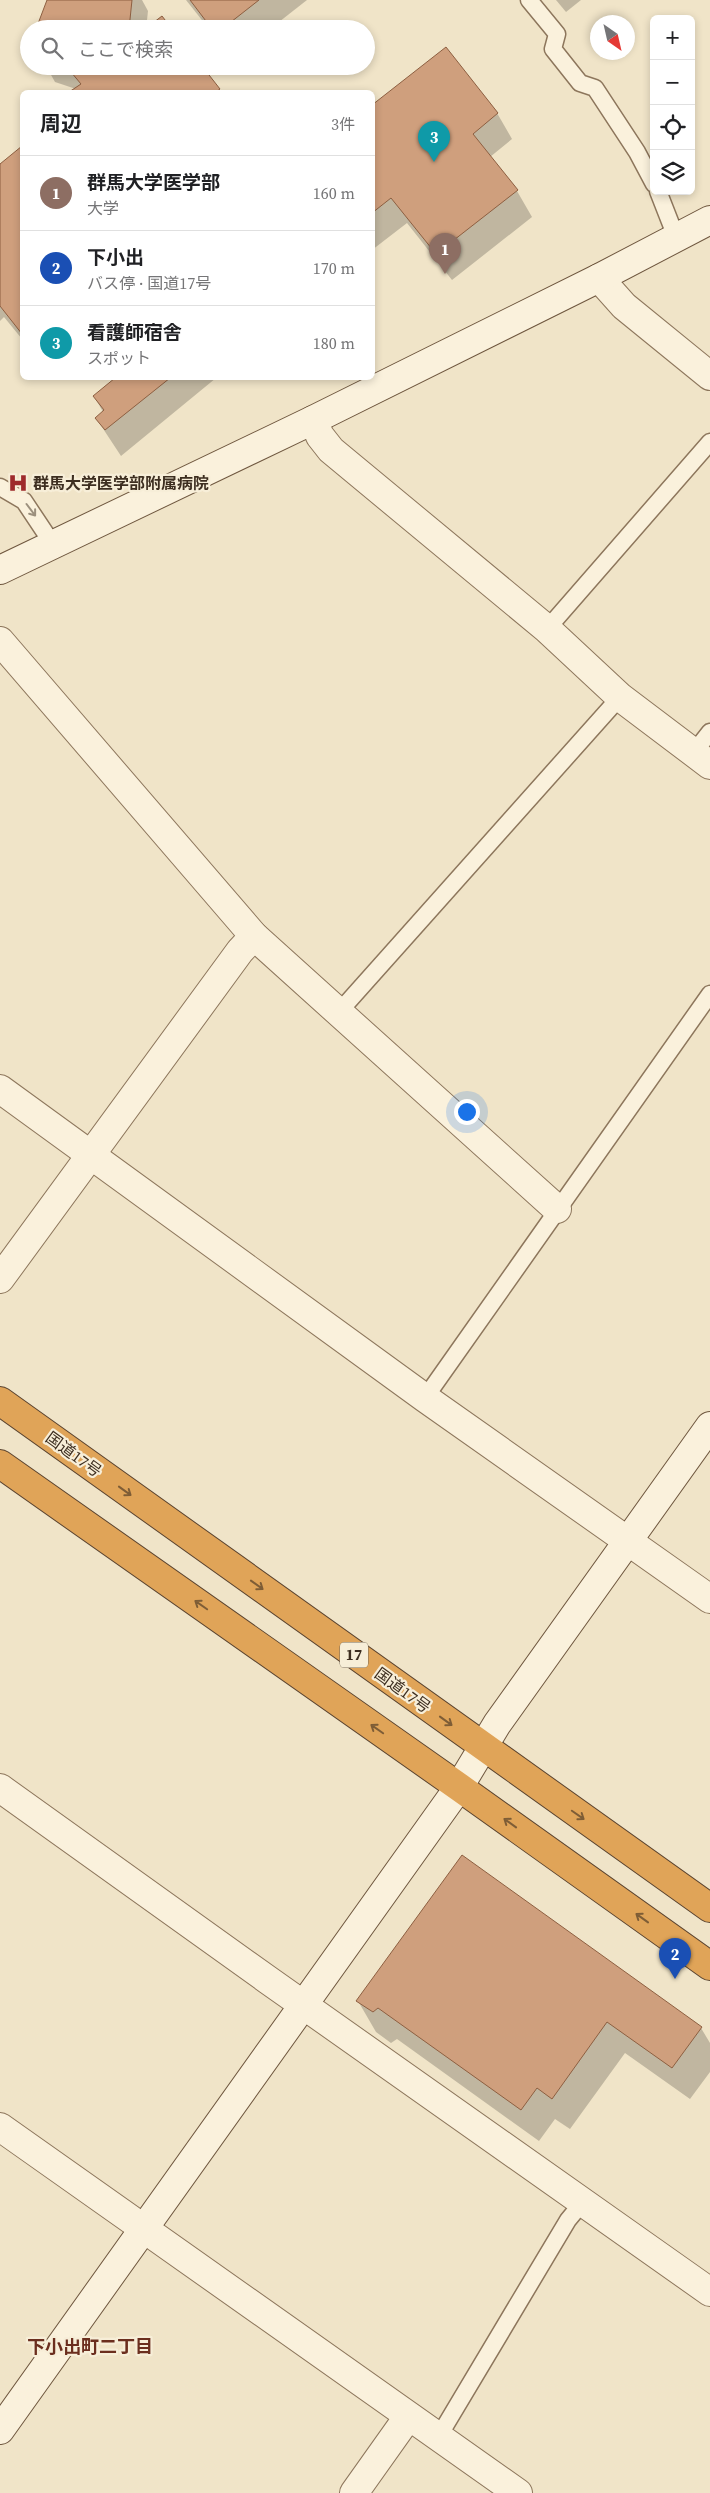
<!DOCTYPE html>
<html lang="ja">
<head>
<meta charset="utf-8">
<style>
  :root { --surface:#fff; --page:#f2f2f2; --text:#202124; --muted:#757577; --line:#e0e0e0; --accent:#111827 }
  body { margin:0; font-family:"Source Serif 4","Noto Sans JP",serif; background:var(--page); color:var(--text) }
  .controls { position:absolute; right:15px; top:15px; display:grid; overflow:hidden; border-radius:8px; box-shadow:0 2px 8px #0003 }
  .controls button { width:45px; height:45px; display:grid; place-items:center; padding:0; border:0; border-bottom:1px solid var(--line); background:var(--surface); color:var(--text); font:25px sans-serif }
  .compass { position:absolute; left:590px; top:15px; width:45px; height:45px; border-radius:50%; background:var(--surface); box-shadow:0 2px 8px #0003; rotate:146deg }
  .you { position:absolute; left:466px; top:1111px; width:18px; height:18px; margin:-12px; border:4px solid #fff; border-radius:50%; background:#1a73e8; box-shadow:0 0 0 8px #1a73e833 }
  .badge { display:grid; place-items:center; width:32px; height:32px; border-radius:50%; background:var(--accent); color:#fff; font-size:16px; font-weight:700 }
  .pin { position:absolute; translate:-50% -41px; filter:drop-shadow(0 1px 2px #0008) }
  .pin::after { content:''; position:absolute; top:26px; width:18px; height:15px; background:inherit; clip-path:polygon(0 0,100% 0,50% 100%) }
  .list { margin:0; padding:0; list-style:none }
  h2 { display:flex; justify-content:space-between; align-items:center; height:65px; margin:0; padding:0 20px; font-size:21px }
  h2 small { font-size:16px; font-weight:400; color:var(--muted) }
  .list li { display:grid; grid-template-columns:32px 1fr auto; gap:15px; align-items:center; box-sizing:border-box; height:75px; padding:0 20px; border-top:1px solid var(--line) }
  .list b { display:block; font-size:19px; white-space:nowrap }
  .list p { margin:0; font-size:16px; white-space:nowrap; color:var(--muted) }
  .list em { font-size:16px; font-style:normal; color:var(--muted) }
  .icon { flex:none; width:28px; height:28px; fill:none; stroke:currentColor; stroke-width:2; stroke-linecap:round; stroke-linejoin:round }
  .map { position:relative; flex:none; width:710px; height:2493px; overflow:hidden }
  .search { position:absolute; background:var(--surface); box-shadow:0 2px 8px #0003; left:20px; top:20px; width:355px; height:55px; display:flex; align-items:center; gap:12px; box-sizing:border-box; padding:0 18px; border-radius:28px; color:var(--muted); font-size:19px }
  .panel { position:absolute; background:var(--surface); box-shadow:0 2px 8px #0003; left:20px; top:90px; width:355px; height:290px; border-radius:8px }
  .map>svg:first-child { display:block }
  .shadow { fill:#0003 }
  .building { fill:#cf9f7d; stroke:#8d5f41 }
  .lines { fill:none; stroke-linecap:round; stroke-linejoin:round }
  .lane-casing { stroke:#8d765c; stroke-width:19 }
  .street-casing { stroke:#8d765c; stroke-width:30 }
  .secondary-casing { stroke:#6f573f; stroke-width:30 }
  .highway-casing { stroke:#5b4430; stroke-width:30 }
  .lane { stroke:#faf1dc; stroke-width:16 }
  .street { stroke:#faf1dc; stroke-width:28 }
  .secondary { stroke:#faf1dc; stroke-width:28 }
  .highway { stroke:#e0a458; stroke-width:28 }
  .oneway { stroke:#9c907e }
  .oneway2 { stroke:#7e5d36 }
  .labels { text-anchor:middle; stroke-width:4.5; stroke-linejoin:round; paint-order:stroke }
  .shield { fill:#f7eed8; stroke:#756857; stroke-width:1 }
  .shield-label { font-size:15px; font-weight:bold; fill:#3d2e20 }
  .poi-label { font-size:16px; font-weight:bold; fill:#3d2e20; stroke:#f7eed8; text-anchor:start }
  .street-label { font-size:16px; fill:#3d2e20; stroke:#f7eed8 }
  .neighbourhood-label { font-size:18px; font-weight:bold; fill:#6b2e1e; stroke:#f7eed8 }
</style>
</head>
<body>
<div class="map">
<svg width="710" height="2493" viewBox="0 0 710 2493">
  <rect width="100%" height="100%" fill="#f0e4c8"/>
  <g class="shadow">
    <path d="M48 0H142L148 11 146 29H37Z"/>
    <path d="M186 0H307L270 29H209Z"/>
    <path d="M556 0H581L566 12Z"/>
    <path d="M46 66H200L220 92H71L76 89 55 82Z"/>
    <path d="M372 107 497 113 512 139 490 157 517 191 532 217 452 280 407 223 372 250Z"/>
    <path d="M22 148V339L4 317 0 321V166Z"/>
    <path d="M117 378H216L121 456 96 418 103 412 94 396Z"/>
    <path d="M358 2001 701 2028 710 2043V2072L690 2099 625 2053 570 2129 555 2119 539 2141 397 2039 391 2043 376 2032Z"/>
  </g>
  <g class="building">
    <path d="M132 0 129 29H36L47 0Z"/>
    <path d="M190 0H259L222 29H212Z"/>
    <path d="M162 16 172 29H145Z"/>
    <path d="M446 47 498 113 473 134 518 190 436 254 391 198 372 213V105Z"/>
    <path d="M66 66H202L220 89 216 92H69L81 84Z"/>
    <path d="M22 146V334L0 306V164Z"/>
    <path d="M115 378H170L105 430 95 418 104 410 93 396Z"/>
    <path d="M462 1855 702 2027 672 2068 607 2022 552 2099 537 2088 521 2110 378 2008 373 2012 356 2001Z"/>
  </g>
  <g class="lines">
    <defs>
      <g id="lane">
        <path d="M529 0 557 34 553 49 580 83 595 88 637 152 654 184"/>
        <path d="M658 191 676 237"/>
        <path d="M0 487 24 501 52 543"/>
        <path d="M547 629 710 442"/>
        <path d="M695 751 710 732"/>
        <path d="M338 1013 620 697"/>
        <path d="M425 1398 710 994"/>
        <path d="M439 2436 568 2220 582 2203"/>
      </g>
      <g id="street">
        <path d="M599 278 624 306 710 376"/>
        <path d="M313 420 320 436 331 450 547 629 620 697 710 765"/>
        <path d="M0 641 254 936 557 1209"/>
        <path d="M0 1089 425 1398 710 1599"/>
        <path d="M0 1279 240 951 254 936"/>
        <path d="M0 1788 268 1980 710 2292"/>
        <path d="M0 2127 518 2493"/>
        <path d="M354 2493 408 2417"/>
      </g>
      <g id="secondary">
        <path d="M0 570 313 420 599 278 710 220"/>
        <path d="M0 2430 459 1787 497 1724 710 1426"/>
      </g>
      <g id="highway">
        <path d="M0 1401 710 1908"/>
        <path d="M0 1464 459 1787 710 1966"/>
      </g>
    </defs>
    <use href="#lane" class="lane-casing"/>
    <use href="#street" class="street-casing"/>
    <use href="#secondary" class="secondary-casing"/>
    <use href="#highway" class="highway-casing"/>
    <use href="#lane" class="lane"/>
    <use href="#street" class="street"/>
    <use href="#secondary" class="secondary"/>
    <use href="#highway" class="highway"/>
  </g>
  <defs><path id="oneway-shaft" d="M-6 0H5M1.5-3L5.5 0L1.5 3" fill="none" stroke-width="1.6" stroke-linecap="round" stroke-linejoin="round" transform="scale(1.25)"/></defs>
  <use class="oneway" href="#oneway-shaft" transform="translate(31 510) rotate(53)"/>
  <g class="oneway2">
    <use href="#oneway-shaft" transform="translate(125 1491) rotate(36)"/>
    <use href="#oneway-shaft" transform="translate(257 1585) rotate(36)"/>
    <use href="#oneway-shaft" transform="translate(201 1605) rotate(-145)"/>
    <use href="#oneway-shaft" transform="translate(446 1721) rotate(36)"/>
    <use href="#oneway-shaft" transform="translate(377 1729) rotate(-145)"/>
    <use href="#oneway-shaft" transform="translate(578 1815) rotate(35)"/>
    <use href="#oneway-shaft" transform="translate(510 1823) rotate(-144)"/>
    <use href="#oneway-shaft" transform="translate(642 1918) rotate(-144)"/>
  </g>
  <defs>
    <symbol id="hospital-bare" viewBox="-9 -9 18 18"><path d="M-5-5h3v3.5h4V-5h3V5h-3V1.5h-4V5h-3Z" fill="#9e2a2b" stroke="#f7eed8" stroke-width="2.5" paint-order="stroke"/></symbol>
  </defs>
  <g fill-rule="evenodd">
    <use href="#hospital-bare" x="4" y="469" width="28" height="28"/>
  </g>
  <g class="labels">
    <rect class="shield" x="340" y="1642.5" width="28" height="25" rx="4"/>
    <g class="shield-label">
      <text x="354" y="1660">17</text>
    </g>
    <g class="poi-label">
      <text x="33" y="489">群馬大学医学部附属病院</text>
    </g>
    <g class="street-label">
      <text transform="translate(74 1454) rotate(36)" y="6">国道17号</text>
      <text transform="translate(403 1690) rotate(36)" y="6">国道17号</text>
    </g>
    <g class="neighbourhood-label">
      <text x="90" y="2353">下小出町二丁目</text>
    </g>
  </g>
</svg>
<div class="controls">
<button>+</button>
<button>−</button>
<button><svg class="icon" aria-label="locate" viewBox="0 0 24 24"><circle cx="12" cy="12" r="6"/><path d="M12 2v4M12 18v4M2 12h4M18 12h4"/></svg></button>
<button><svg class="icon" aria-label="layers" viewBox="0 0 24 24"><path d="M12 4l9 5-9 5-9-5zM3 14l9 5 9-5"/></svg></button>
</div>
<svg class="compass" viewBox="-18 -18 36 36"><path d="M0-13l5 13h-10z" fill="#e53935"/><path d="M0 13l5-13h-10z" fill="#757577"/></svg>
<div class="you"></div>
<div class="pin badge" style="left:445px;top:274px;background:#8d6e63">1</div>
<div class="pin badge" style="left:675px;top:1979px;background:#1a4fb4">2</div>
<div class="pin badge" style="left:434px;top:162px;background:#0f9aa8">3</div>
<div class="search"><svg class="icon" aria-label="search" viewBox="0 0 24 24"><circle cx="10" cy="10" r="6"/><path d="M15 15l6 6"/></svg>ここで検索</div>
<section class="panel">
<h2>周辺<small>3件</small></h2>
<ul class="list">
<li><span class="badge" style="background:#8d6e63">1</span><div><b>群馬大学医学部</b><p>大学</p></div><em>160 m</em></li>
<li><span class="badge" style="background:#1a4fb4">2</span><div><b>下小出</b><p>バス停 · 国道17号</p></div><em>170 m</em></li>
<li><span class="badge" style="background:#0f9aa8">3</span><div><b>看護師宿舎</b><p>スポット</p></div><em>180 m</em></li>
</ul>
</section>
</div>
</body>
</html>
